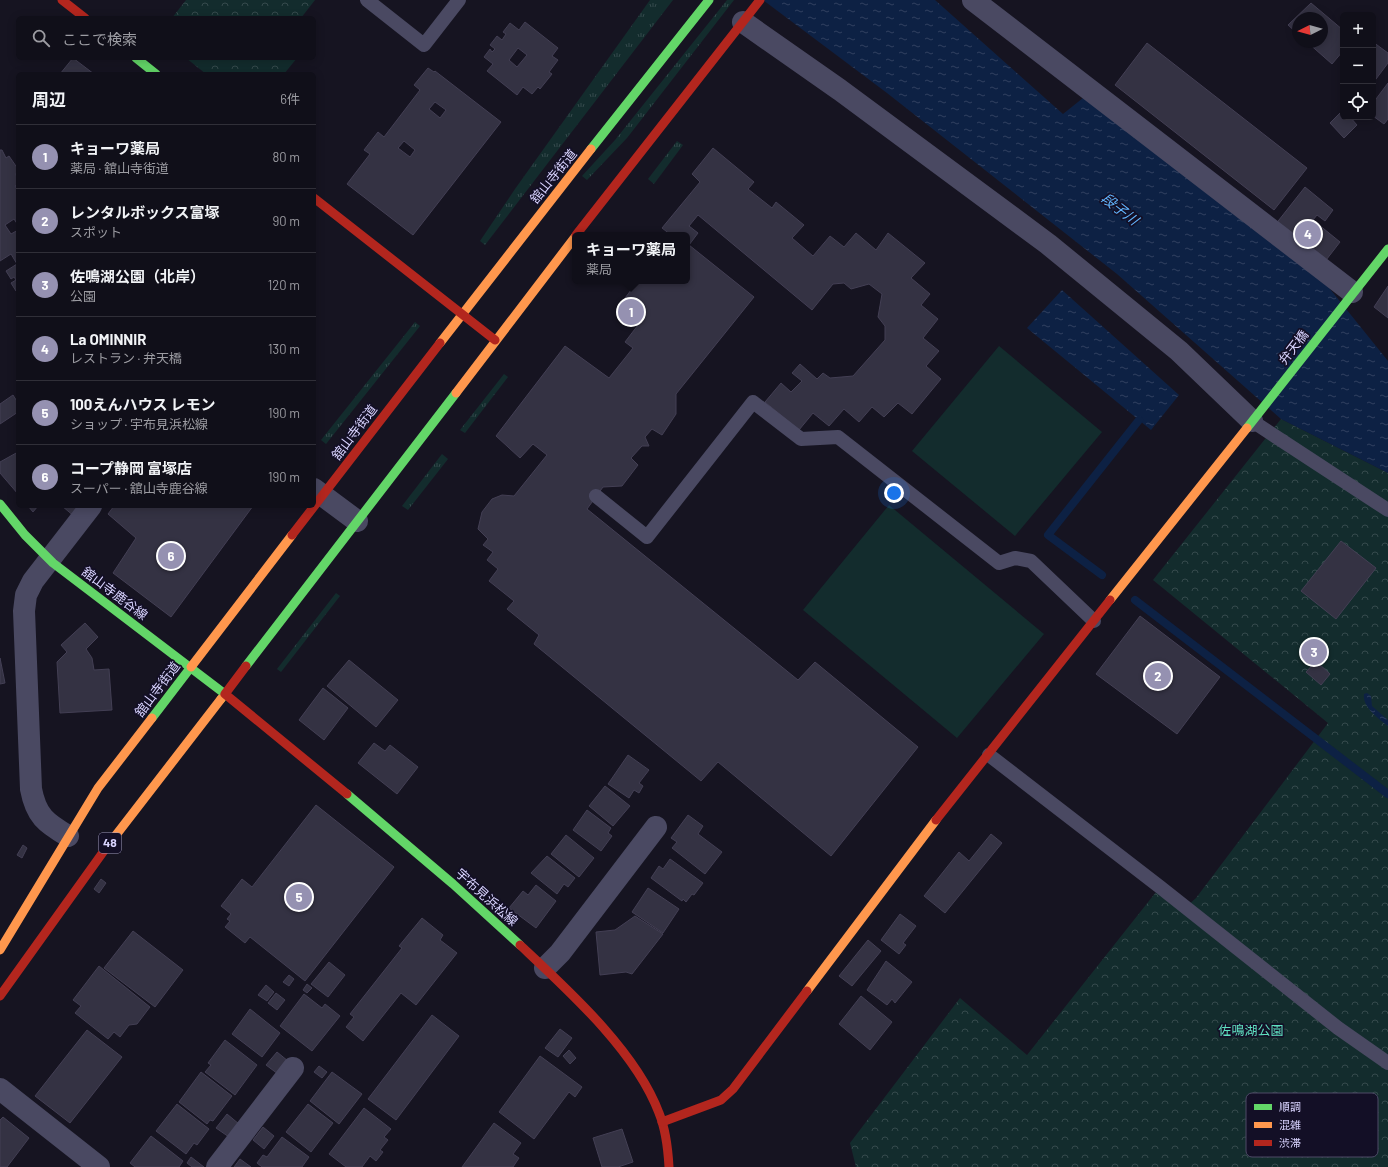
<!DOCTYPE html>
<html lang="ja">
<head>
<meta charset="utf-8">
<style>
  :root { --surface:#100f19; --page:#1e1d26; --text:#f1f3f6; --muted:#9c9ca2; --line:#302f38; --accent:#9591b1 }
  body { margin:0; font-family:Barlow,"Noto Sans JP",sans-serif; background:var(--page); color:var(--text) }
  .controls { position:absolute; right:12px; top:12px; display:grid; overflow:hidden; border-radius:6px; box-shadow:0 2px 10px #0003 }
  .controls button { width:36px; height:36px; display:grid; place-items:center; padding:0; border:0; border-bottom:1px solid var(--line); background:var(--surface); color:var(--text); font:20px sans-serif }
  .compass { position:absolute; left:1292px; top:12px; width:36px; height:36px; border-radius:50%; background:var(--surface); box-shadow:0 2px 10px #0003; rotate:264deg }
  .you { position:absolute; left:894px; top:493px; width:14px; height:14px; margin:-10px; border:3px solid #fff; border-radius:50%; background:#1a73e8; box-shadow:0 0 0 6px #1a73e833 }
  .badge { display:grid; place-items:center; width:26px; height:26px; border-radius:50%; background:var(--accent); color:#fff; font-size:13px; font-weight:700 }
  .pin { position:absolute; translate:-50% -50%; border:2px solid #fff; box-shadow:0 1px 4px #0006 }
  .popup { position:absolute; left:572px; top:232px; width:118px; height:52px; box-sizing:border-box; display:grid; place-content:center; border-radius:6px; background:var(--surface); filter:drop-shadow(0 1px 3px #0005); font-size:13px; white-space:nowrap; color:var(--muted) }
  .popup b { font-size:15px; color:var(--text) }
  .popup::after { content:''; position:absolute; left:50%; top:100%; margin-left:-8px; border:8px solid transparent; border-top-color:var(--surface) }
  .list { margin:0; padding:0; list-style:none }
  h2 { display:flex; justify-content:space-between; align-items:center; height:52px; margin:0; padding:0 16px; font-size:17px }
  h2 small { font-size:13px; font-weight:400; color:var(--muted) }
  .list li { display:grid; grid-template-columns:26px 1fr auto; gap:12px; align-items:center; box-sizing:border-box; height:64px; padding:0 16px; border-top:1px solid var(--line) }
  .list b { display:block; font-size:15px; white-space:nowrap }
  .list p { margin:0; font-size:13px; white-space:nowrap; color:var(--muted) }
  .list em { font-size:13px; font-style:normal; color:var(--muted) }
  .icon { flex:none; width:22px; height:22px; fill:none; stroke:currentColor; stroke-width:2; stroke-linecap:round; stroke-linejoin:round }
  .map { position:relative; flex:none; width:1388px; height:1167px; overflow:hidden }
  .search { position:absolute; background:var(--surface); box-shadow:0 2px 10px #0003; left:16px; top:16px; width:300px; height:44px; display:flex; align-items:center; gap:10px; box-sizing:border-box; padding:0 14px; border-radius:6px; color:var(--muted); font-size:15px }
  .panel { position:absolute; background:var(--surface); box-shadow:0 2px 10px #0003; left:16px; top:72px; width:300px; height:436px; border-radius:6px }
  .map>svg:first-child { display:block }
  .grass { fill:url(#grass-tufts) }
  .forest { fill:url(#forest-crowns) }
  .pitch { fill:#132c2d }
  .water { fill:url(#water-ripples) }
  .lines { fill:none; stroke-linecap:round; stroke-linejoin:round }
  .stream { stroke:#0d2144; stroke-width:8 }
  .building { fill:#343243; stroke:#433f54; fill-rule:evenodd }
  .lane { stroke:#4a4962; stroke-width:14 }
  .street { stroke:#4a4962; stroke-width:22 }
  .fast { stroke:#63d668; stroke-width:9 }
  .slow { stroke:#ff974d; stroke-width:9 }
  .jam { stroke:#b3261e; stroke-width:9 }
  .labels { text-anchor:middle; stroke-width:3.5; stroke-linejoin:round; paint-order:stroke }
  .shield { fill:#130f26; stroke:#9e99be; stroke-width:1 }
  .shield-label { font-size:12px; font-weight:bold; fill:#d9d4ff }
  .street-label { font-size:13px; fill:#d9d4ff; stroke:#130f26 }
  .park-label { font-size:13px; fill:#5fe0c0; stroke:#130f26 }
  .water-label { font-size:14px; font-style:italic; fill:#62b6ff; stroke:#130f26 }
  .key { fill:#130f26; stroke:#4e4a67; stroke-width:1 }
  .key-label { font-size:11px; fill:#d9d4ff }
</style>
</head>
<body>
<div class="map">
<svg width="1388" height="1167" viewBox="0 0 1388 1167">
  <defs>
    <pattern id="grass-tufts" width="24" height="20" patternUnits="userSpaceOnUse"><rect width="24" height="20" fill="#132c2d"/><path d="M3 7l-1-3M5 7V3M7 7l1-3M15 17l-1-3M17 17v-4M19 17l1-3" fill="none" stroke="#354a4c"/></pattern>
    <pattern id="forest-crowns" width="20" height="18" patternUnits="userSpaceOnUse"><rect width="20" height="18" fill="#132c2d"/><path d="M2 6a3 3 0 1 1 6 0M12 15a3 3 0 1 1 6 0" fill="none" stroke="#354a4c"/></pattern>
    <pattern id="water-ripples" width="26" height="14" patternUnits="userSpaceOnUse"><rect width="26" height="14" fill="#0d2144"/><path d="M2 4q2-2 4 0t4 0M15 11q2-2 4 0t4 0" fill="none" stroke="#304060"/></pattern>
  </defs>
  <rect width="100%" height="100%" fill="#161421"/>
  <g class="grass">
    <path d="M650 0H673L485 245 480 241 515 189Z"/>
    <path d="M727 0H734L627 138 587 180 582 176 615 140Z"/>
    <path d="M677 141 683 145 654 184 648 179Z"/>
    <path d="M415 322 420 326 326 444 321 440Z"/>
    <path d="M504 374 508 377 465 433 460 430Z"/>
    <path d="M442 454 448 459 408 510 402 506Z"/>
    <path d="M336 593 340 596 281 672 277 669Z"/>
  </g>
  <g class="forest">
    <path d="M186 0H315L301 18H172Z"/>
    <path d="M186 58H297L284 74H206Z"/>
    <path d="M1281 419 1388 473V1167H856L850 1143 960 998 1027 1055 1160 887 1186 907 1196 898 1328 723 1153 580Z"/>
  </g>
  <g class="pitch">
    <path d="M999 346 1102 432 1015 536 912 451Z"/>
    <path d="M889 505 1044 634 957 738 803 610Z"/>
  </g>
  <g class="water">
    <path d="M763 0H935L1063 114 1083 98 1322 279 1388 361V473L1281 419 1117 274 887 93Z"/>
    <path d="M1062 290 1179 395 1151 430 1027 328Z"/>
    <path d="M1367 693 1371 696 1372 706 1388 720V726C1379 719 1362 707 1364 694Z"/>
  </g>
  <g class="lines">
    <g class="stream">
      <path d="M1102 575 1048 535 1139 420"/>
      <path d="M1135 600 1388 794"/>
    </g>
  </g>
  <g class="building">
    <path d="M1311 3 1343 30V51L1332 64 1307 42H1322V18H1298V34L1288 25Z"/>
    <path d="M525 22 558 48 552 56 558 60 549 72 552 74 540 89 538 87 532 94 523 87 517 95 487 71 493 64 484 57 490 49 492 52 495 49 490 45 497 36 502 40 506 34 503 32 510 23 519 30ZM518 48 527 55 517 67 509 60Z"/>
    <path d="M1373 42 1388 53V63L1373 83Z"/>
    <path d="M1147 43 1307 168 1274 210 1115 85Z"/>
    <path d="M73 58 94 74H60Z"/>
    <path d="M428 68 434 72 435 71 501 122 413 235 347 184 370 154 364 150 378 132 384 137 420 90 414 85ZM435 102 446 110 440 118 429 109ZM404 141 415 150 410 157 398 148Z"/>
    <path d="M1388 83V119L1384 124 1373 116V103Z"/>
    <path d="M1343 110V117H1350L1357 125 1344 138 1330 123Z"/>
    <path d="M713 148 754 182 748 189 772 208 776 202 804 225 792 238 813 256 830 236 844 247 856 233 876 250 888 233 925 263 911 278 930 294 921 305 938 319 923 338 939 351 926 366 941 379 912 414 898 403 884 417 872 407 859 422 844 409 829 426 813 413 799 430 765 402 781 383 791 392 802 381 792 373 800 364 817 379 823 373 830 378 853 376 885 340V326L878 317 882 294 869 284 851 289 844 283 833 284 812 310 698 215 689 226 698 233 689 245 754 297 676 394V414L662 435 652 429 645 437 649 446H642L631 458 638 465 622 486 603 487 587 509 798 680 815 662 918 747 831 856 718 762 701 781 534 644 539 635 507 609 514 601 489 581 498 569 487 560 493 552 483 545 488 539 478 529 482 512 492 499 502 495 514 496 547 455 533 444 520 458 496 436 565 346 609 378 633 348 625 342 638 325 617 309 634 286 631 283 633 281H687V235H671L662 228 700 182 692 174Z"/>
    <path d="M0 150H2L6 158 9 156 18 169 16 174 18 184 15 186 18 191V225L14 219 5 225 11 234 18 230V290L16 291 11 283 16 280 14 277 11 279 6 271 17 264 11 254 0 261Z"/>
    <path d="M1305 187 1333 210 1325 221 1317 215 1313 220 1340 242 1323 264 1275 225Z"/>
    <path d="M1388 286V318L1374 307Z"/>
    <path d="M13 395 18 403V412L0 424V404Z"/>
    <path d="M18 452V494L0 473V462Z"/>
    <path d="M28 506H38L33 512Z"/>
    <path d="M62 506H84L75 517Z"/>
    <path d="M114 506H253L171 617 113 573 136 538 108 514Z"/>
    <path d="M1341 541 1376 568 1336 619 1301 591Z"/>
    <path d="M1140 616 1220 677 1177 734 1096 674Z"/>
    <path d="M85 623 98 637 86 649 92 658 94 670 109 669 112 710 60 713 57 662 67 652 61 645Z"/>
    <path d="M0 658 5 683 0 684Z"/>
    <path d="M349 660 398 700 376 727 327 686Z"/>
    <path d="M1316 661 1330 674 1321 685 1306 672Z"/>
    <path d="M323 688 348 708 324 740 299 720Z"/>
    <path d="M374 743 385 751 390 745 418 767 397 794 358 763Z"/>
    <path d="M628 755 649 770 639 783 643 786 639 793 634 790 629 798 608 784Z"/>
    <path d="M605 786 630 806 613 826 589 806Z"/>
    <path d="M316 805 394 867 305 981 250 937 245 943 225 927 230 921 227 919 231 914 221 906 242 879 252 887Z"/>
    <path d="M587 810 611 828 608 833 612 836 601 851 573 830Z"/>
    <path d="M688 815 703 826 698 834 722 852 705 874 672 848 677 842 671 838Z"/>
    <path d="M991 834 1002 843 945 913 924 896 959 852 969 861Z"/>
    <path d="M566 835 594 858 579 877 551 854Z"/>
    <path d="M23 845 27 848 22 858 17 855Z"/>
    <path d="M547 856 575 878 568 887 564 884 557 894 531 873Z"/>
    <path d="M670 859 703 883 694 895 692 894 686 902 683 899 682 901 651 878 659 866 663 869Z"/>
    <path d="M101 879 106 883 99 893 94 889Z"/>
    <path d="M536 885 556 901 536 928 509 908 523 891 528 895Z"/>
    <path d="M648 888 679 909 663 933 632 912Z"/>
    <path d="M900 914 916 926 903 943 906 945 899 954 881 940Z"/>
    <path d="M635 916 663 934 632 974 626 972 600 975 596 932 615 930Z"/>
    <path d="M422 918 443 935 440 940 457 953 416 1005 401 993 363 1041 346 1027 354 1017 350 1014 402 948 399 946Z"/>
    <path d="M133 931 183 970 155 1007 104 968Z"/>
    <path d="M868 940 881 951 852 986 839 976Z"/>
    <path d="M886 961 912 982 895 1003 892 999 887 1005 867 990Z"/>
    <path d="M329 962 345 975 328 997 311 984Z"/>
    <path d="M99 966 150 1007 137 1024 129 1025 120 1037 114 1032 108 1039 75 1013 81 1006 73 1000Z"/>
    <path d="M289 975 294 979 289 986 283 982Z"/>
    <path d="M307 984 312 988 307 993 303 990Z"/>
    <path d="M266 985 274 992 267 1001 258 995Z"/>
    <path d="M276 993 285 1000 277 1010 268 1003Z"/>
    <path d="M304 994 322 1008 325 1004 340 1016 312 1051 280 1026Z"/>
    <path d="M861 996 892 1022 870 1050 839 1024Z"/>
    <path d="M250 1009 280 1033 262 1057 232 1034Z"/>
    <path d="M432 1015 459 1036 396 1120 368 1099Z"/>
    <path d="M560 1029 572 1038 558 1057 545 1048Z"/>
    <path d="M87 1030 122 1057 70 1123 35 1096Z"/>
    <path d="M225 1040 257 1065 235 1095 205 1072 211 1065 208 1063Z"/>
    <path d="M569 1050 576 1058 570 1064 563 1056Z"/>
    <path d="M277 1052 288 1061 278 1074 266 1065Z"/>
    <path d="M540 1056 582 1087 575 1097 569 1092 534 1139 499 1112Z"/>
    <path d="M319 1066 327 1072 322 1078 314 1072Z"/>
    <path d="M201 1072 232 1096 213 1121 210 1120 207 1124 179 1102Z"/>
    <path d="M332 1072 362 1094 339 1124 310 1101Z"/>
    <path d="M177 1104 209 1129 197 1145 194 1143 186 1154 156 1131Z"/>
    <path d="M308 1104 333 1123 311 1152 286 1132Z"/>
    <path d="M364 1108 391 1129 384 1137 388 1140 380 1150 383 1152 376 1161 370 1156 362 1167H346L329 1154Z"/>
    <path d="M227 1114 239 1124 229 1137 216 1128Z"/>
    <path d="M3 1117 29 1138 7 1167H0V1120Z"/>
    <path d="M494 1123 521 1143 513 1154 519 1158 513 1167H462Z"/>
    <path d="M263 1127 274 1136 264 1149 253 1140Z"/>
    <path d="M622 1129 633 1162 618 1167H602L593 1138Z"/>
    <path d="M151 1136 183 1161 179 1167H135L130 1163Z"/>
    <path d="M282 1137 309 1157 302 1167H262L257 1163 263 1155 267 1157Z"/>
    <path d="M191 1157 204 1167H192L187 1163Z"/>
    <path d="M240 1159 251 1167H234Z"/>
  </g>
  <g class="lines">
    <g class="lane">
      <path d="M367 0 424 45 459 0"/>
      <path d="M1252 421 1388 510"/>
      <path d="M596 496 647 537 753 402 801 439 838 437 999 563 1015 558 1031 561 1094 621"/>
      <path d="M989 755 1160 887 1338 1028 1388 1063"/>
    </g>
    <g class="street">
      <path d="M973 0 1352 292"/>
      <path d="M743 22 840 90 1048 244 1179 351 1252 421"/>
      <path d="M314 489 357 521"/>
      <path d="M68 836C46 823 36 816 31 789L24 611 26 595 33 581 91 506"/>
      <path d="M545 968 560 953 656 827"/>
      <path d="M0 1089 99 1167"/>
      <path d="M217 1167 293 1068"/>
    </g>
    <g class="fast">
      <path d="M136 58 156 74"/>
      <path d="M591 149 709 0"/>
      <path d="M1247 428 1388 249"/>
      <path d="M0 504 25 535 53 563 225 694 221 699"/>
      <path d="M246 666 456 393"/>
      <path d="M152 718 191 667"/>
      <path d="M347 794 453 884 520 945"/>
    </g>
    <g class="slow">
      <path d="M440 343 591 149"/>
      <path d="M456 393 575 237"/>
      <path d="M1110 600 1247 428"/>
      <path d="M191 667 292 535"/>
      <path d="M106 848 221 699"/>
      <path d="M0 950 98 788 152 718"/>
      <path d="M807 991 936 820"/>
    </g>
    <g class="jam">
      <path d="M62 0 85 18"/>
      <path d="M314 198 495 340"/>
      <path d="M576 235 760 0"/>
      <path d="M292 535 440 343"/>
      <path d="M246 666 225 694 347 794"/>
      <path d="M936 820 1110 600"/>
      <path d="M520 945C568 990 636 1051 659 1113 666 1130 668 1149 669 1167"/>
      <path d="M0 996 106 848"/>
      <path d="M662 1122 721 1100 733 1089 807 991"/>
    </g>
  </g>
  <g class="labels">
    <rect class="shield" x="99" y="833" width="22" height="20" rx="3"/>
    <g class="shield-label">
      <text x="110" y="847">48</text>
    </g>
    <g class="street-label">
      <text transform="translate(553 176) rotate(-51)" y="5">舘山寺街道</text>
      <text transform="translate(1293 347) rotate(-52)" y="5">弁天橋</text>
      <text transform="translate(354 432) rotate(-53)" y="5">舘山寺街道</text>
      <text transform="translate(115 593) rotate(37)" y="5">舘山寺鹿谷線</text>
      <text transform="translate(157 689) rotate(-53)" y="5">舘山寺街道</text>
      <text transform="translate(487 897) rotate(42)" y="5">宇布見浜松線</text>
    </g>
    <g class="park-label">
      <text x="1251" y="1035">佐鳴湖公園</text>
    </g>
    <g class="water-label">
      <text transform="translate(1120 209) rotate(38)" y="5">段子川</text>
    </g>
  </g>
  <rect x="1246" y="1093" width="132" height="64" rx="6" class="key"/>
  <rect x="1254" y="1104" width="18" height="6" fill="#63d668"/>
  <rect x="1254" y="1122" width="18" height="6" fill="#ff974d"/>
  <rect x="1254" y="1140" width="18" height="6" fill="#b3261e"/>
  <g class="key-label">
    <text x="1279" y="1111">順調</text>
    <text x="1279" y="1129">混雑</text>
    <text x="1279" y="1147">渋滞</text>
  </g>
</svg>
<div class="controls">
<button>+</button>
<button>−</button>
<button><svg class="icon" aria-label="locate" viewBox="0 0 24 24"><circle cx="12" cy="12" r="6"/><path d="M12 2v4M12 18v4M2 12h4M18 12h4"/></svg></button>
</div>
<svg class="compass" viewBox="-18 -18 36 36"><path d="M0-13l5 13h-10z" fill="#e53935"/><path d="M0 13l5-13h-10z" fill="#9c9ca2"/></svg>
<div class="you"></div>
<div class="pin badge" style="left:631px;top:312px">1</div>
<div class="popup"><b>キョーワ薬局</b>薬局</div>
<div class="pin badge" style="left:1158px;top:676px">2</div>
<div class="pin badge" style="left:1314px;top:652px">3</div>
<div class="pin badge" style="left:1308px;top:234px">4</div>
<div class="pin badge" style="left:299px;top:897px">5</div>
<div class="pin badge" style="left:171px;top:556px">6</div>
<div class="search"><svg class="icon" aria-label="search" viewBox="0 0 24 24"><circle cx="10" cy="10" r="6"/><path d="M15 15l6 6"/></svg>ここで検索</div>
<section class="panel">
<h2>周辺<small>6件</small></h2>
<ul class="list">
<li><span class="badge">1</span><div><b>キョーワ薬局</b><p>薬局 · 舘山寺街道</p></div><em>80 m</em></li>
<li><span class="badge">2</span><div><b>レンタルボックス富塚</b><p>スポット</p></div><em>90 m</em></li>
<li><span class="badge">3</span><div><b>佐鳴湖公園（北岸）</b><p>公園</p></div><em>120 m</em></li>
<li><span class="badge">4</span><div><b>La OMINNIR</b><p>レストラン · 弁天橋</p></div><em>130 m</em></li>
<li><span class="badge">5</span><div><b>100えんハウス レモン</b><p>ショップ · 宇布見浜松線</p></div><em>190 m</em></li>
<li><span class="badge">6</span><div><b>コープ静岡 富塚店</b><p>スーパー · 舘山寺鹿谷線</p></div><em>190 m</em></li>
</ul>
</section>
</div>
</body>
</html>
